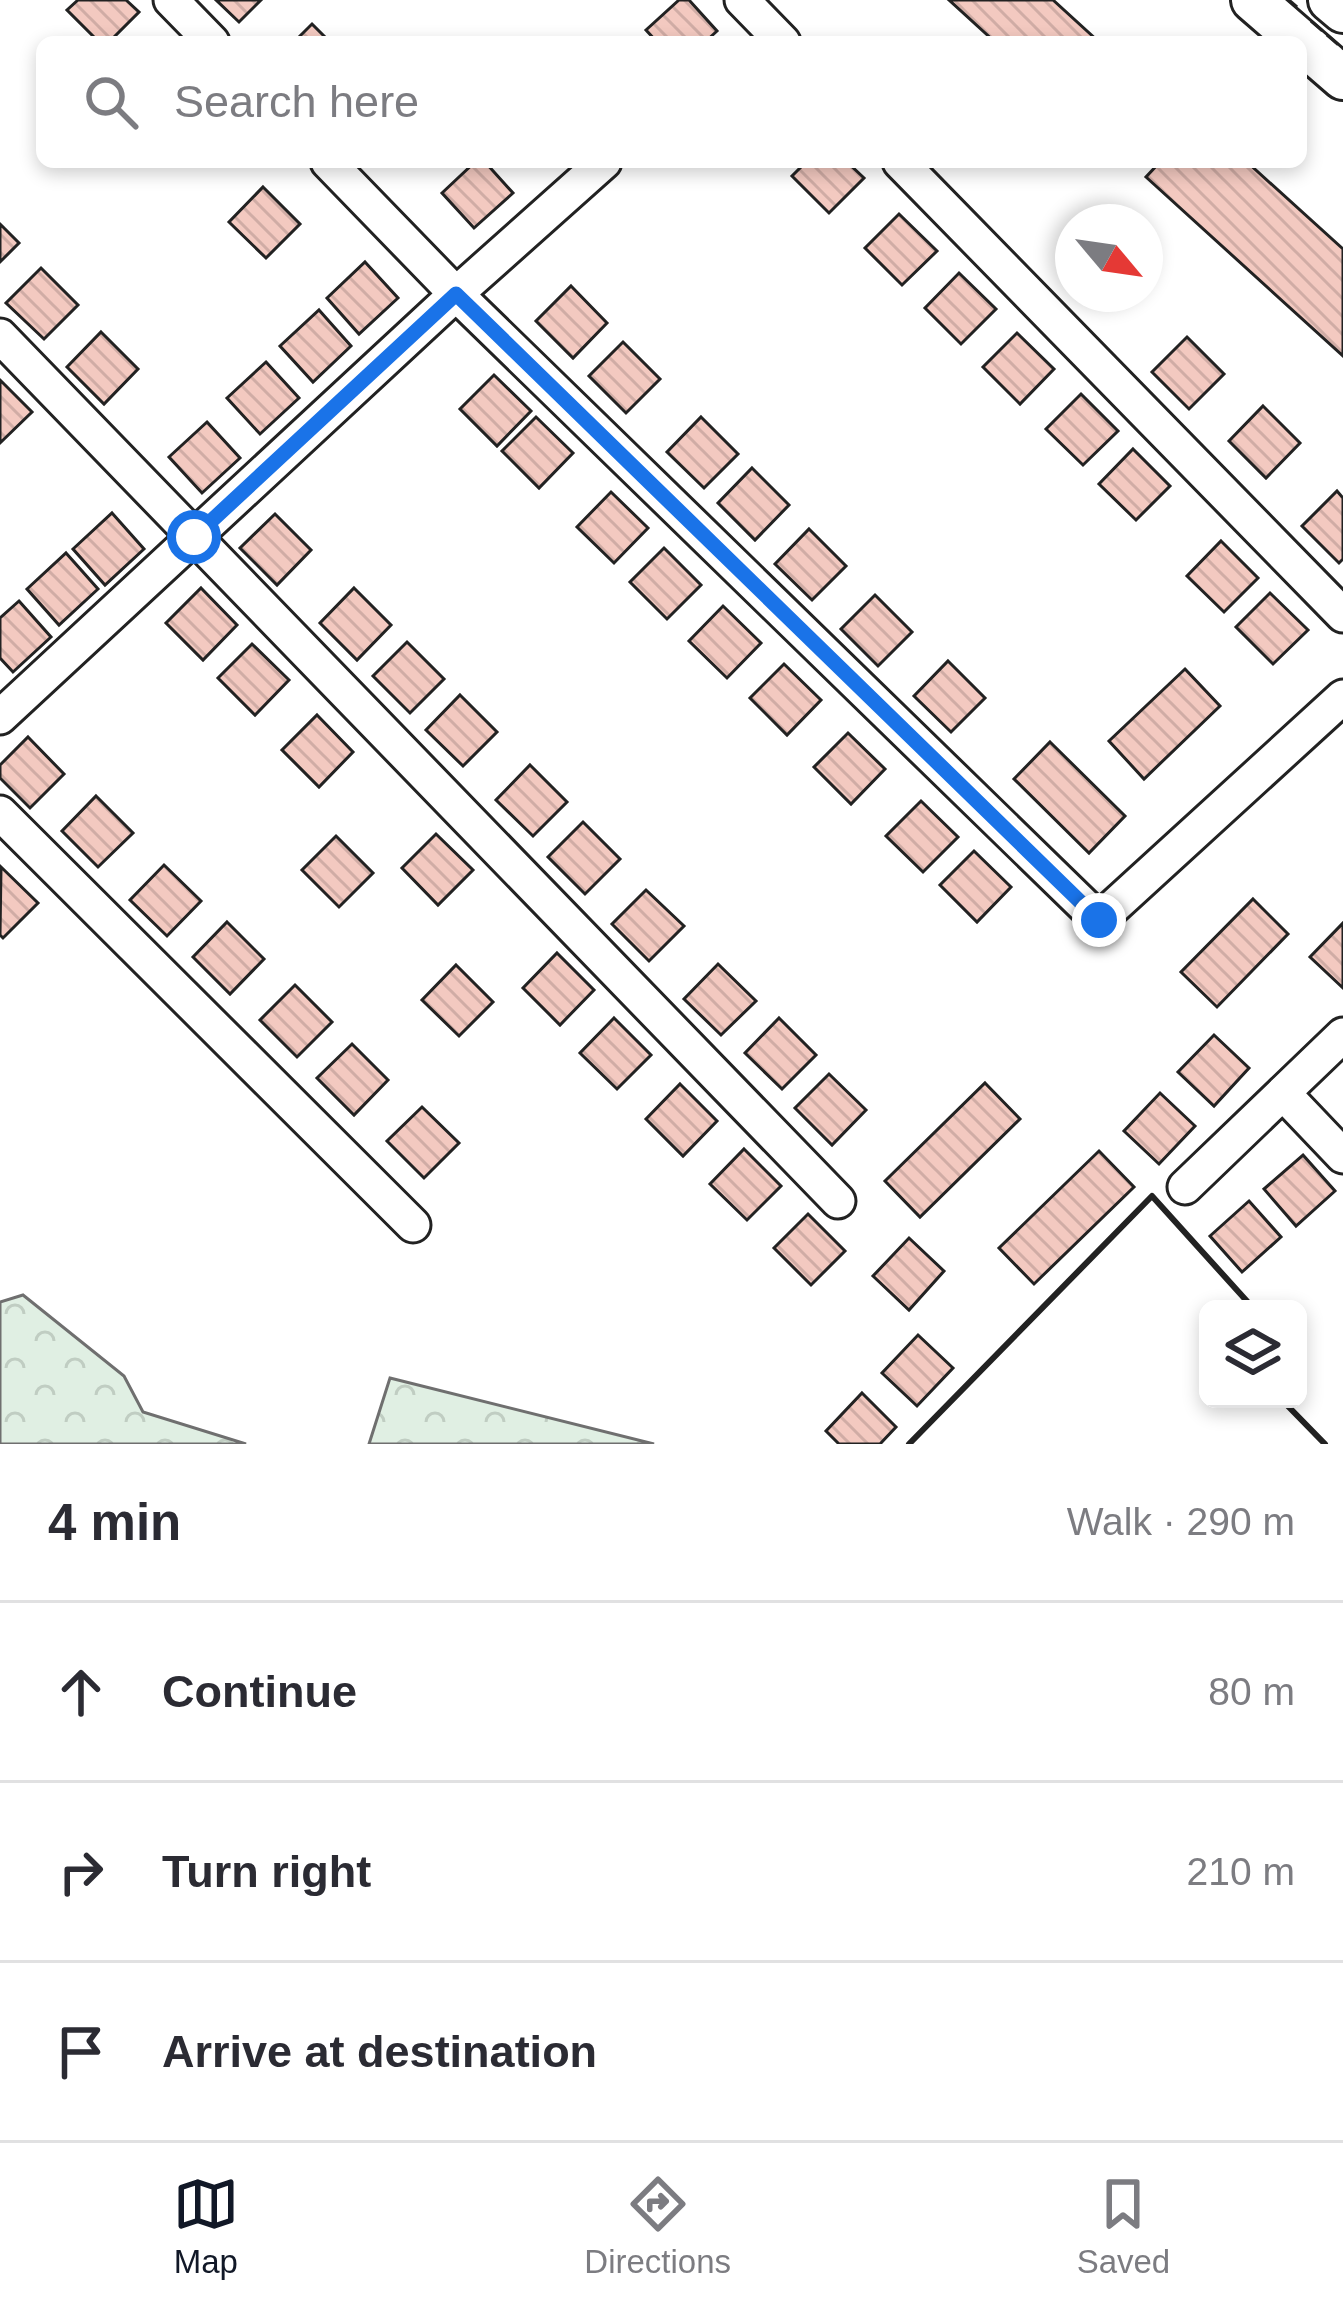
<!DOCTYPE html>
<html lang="en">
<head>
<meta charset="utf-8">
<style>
  :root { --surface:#fff; --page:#f7f7f7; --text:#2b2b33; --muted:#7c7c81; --line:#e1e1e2; --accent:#111827 }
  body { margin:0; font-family:Arial,sans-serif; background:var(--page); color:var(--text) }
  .controls { position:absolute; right:36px; bottom:36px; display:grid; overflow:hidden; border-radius:18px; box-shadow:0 6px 18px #0003 }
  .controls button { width:108px; height:108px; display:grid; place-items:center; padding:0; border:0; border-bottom:3px solid var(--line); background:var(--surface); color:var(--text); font:60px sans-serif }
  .compass { position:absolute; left:1055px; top:204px; width:108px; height:108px; border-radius:50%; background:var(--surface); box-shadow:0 6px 18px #0003; rotate:119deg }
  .stop { position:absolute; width:36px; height:36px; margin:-27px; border:9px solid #1a73e8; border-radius:50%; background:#fff }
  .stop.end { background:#1a73e8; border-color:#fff; box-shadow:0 3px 12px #0008 }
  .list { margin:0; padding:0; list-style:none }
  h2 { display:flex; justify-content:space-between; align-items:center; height:156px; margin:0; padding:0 48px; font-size:51px }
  h2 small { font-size:39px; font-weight:400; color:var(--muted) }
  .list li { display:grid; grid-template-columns:78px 1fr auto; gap:36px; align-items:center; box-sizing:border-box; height:180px; padding:0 48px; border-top:3px solid var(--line) }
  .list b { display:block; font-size:45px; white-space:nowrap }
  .list em { font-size:39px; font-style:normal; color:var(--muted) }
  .icon { flex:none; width:66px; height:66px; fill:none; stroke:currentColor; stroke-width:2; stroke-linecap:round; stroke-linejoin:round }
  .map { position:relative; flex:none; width:1343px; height:1444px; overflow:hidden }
  .search { position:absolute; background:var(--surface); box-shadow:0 6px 18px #0003; left:36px; right:36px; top:36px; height:132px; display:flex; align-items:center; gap:30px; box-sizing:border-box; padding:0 42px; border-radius:18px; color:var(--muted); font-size:45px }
  .sheet { height:696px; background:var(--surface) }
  nav { display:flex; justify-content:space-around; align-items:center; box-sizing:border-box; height:168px; border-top:3px solid var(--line); background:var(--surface); font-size:33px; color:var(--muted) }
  nav a { display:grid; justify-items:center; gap:6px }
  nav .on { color:var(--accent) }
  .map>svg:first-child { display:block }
  .forest { fill:url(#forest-crowns); stroke:#6f6f6f; stroke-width:3 }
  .building { fill:url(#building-back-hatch); stroke:#222; stroke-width:3 }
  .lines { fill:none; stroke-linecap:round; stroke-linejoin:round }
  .minor-casing { stroke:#222; stroke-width:39 }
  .major-casing { stroke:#222; stroke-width:48 }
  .minor { stroke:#fff; stroke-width:33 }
  .major { stroke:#fff; stroke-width:42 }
  .fence { stroke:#222; stroke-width:3; stroke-dasharray:15 6; stroke-linecap:butt }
  .wall { stroke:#222; stroke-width:6 }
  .route { stroke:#1a73e8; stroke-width:15 }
</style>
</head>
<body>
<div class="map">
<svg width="1343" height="1444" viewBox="0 0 1343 1444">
  <defs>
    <pattern id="forest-crowns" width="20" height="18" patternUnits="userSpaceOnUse" patternTransform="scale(3)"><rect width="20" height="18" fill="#e0efe3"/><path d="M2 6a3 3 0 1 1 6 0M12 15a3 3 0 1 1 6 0" fill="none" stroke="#c0cdc2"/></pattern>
    <pattern id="building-back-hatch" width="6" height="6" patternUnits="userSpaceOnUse" patternTransform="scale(3)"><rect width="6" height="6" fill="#f3c9c0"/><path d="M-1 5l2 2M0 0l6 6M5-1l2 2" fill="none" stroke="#d0aca5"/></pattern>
  </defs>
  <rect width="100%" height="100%" fill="#fff"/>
  <g class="forest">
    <path d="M23 1295 124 1376 143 1412 246 1444H0V1302Z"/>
    <path d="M390 1378 654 1444H369Z"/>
  </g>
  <g class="building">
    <path d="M78 0H126L139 12 109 42H99L67 10Z"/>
    <path d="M216 0H261L239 22Z"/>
    <path d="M679 0H689L717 31 705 42H657L646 30Z"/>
    <path d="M949 0H1053L1099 42H995Z"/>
    <path d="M312 24 330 42H294Z"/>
    <path d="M475 162H485L513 193 474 228 442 193Z"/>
    <path d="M806 162H847L864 178 829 213 792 176Z"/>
    <path d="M1160 162H1247L1343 249V356L1146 177Z"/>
    <path d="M263 187 300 224 266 258 229 222Z"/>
    <path d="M899 214 937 251 902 285 865 248Z"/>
    <path d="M0 224 19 243 0 262Z"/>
    <path d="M365 262 398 298 359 334 327 298Z"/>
    <path d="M41 268 78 305 44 339 6 303Z"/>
    <path d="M959 273 996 309 961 344 925 308Z"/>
    <path d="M571 286 607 323 573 358 536 321Z"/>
    <path d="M319 310 351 346 313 382 280 346Z"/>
    <path d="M101 332 138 369 104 404 67 367Z"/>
    <path d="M1017 333 1054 369 1020 404 983 367Z"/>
    <path d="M1187 337 1224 374 1189 409 1152 372Z"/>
    <path d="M623 342 660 379 626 413 589 376Z"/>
    <path d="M266 362 299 398 260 434 227 398Z"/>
    <path d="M494 375 531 411 497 446 460 409Z"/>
    <path d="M0 380 32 412 0 443Z"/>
    <path d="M1081 394 1118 431 1083 465 1046 429Z"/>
    <path d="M1263 406 1300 443 1266 478 1229 441Z"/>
    <path d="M536 417 573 453 539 488 502 451Z"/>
    <path d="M701 417 738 454 704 488 667 452Z"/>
    <path d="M207 422 240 458 202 493 169 457Z"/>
    <path d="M1133 449 1170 486 1136 520 1099 484Z"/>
    <path d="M752 468 789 505 755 540 718 503Z"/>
    <path d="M1337 491 1343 498V559L1339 563 1302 526Z"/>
    <path d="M611 492 648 528 614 563 577 527Z"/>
    <path d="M112 513 144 549 105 585 73 549Z"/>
    <path d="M275 514 311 550 277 585 240 548Z"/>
    <path d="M809 529 846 566 812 600 775 564Z"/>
    <path d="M1221 541 1258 578 1224 612 1187 576Z"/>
    <path d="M664 548 701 585 667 619 630 582Z"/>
    <path d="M66 553 98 589 59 625 27 589Z"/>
    <path d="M201 588 237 625 203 660 166 623Z"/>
    <path d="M354 588 391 625 357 660 320 623Z"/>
    <path d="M1270 593 1308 630 1273 664 1236 627Z"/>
    <path d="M875 595 912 632 878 666 841 629Z"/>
    <path d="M19 601 51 637 13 672 0 658V618Z"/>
    <path d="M723 606 761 643 727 678 689 641Z"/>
    <path d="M407 642 444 679 410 713 373 676Z"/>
    <path d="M252 644 289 680 255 715 218 678Z"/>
    <path d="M948 661 985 698 951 732 914 696Z"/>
    <path d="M784 664 821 700 787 735 750 698Z"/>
    <path d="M1185 669 1220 706 1144 779 1109 741Z"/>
    <path d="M460 695 497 732 463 766 426 730Z"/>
    <path d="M317 715 353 752 319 787 282 750Z"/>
    <path d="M848 733 885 769 851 804 814 767Z"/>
    <path d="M28 737 64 774 30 808 0 778V765Z"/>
    <path d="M1050 742 1125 816 1089 853 1014 779Z"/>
    <path d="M530 765 567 802 533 836 496 800Z"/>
    <path d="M96 796 133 833 98 867 62 831Z"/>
    <path d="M921 801 958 837 923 872 886 836Z"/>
    <path d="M583 822 620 859 585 894 548 857Z"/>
    <path d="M436 834 473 870 438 905 402 868Z"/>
    <path d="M336 836 373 873 339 907 302 870Z"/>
    <path d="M974 851 1011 887 977 922 940 885Z"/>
    <path d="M164 865 201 901 167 936 130 900Z"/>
    <path d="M1 867 38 903 3 938 0 935Z"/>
    <path d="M646 890 684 926 649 961 612 924Z"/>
    <path d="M1253 899 1288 934 1217 1007 1181 972Z"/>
    <path d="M227 922 264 959 230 994 193 957Z"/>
    <path d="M1343 923V988L1310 957Z"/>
    <path d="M557 953 594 990 560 1025 523 988Z"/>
    <path d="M718 964 756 1001 721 1035 684 999Z"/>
    <path d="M456 965 493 1002 459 1036 422 1000Z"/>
    <path d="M295 985 332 1022 297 1057 260 1020Z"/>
    <path d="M614 1018 651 1055 617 1089 580 1053Z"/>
    <path d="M779 1018 816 1055 782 1089 745 1053Z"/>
    <path d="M1214 1035 1249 1068 1214 1106 1178 1072Z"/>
    <path d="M352 1044 388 1080 354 1115 317 1078Z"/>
    <path d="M829 1074 866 1110 832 1145 795 1108Z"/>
    <path d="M985 1083 1020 1119 920 1217 885 1181Z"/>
    <path d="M680 1084 717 1121 683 1156 646 1119Z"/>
    <path d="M1160 1093 1195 1126 1159 1164 1124 1131Z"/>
    <path d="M422 1107 459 1143 424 1178 387 1141Z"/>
    <path d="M744 1149 781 1186 747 1220 710 1184Z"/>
    <path d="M1099 1151 1134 1187 1034 1284 999 1248Z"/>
    <path d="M1303 1155 1335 1191 1296 1226 1264 1189Z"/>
    <path d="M1249 1201 1281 1237 1242 1272 1210 1236Z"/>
    <path d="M808 1214 845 1251 811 1285 774 1248Z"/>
    <path d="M909 1238 944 1271 909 1310 873 1276Z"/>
    <path d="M918 1335 953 1368 917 1406 882 1373Z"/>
    <path d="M862 1393 896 1427 880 1444H839L826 1431Z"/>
  </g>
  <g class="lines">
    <defs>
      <g id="minor">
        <path d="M171 0 212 42"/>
        <path d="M742 0 783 42"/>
        <path d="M328 162 456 294 1099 920 1343 697"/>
        <path d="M900 162 1343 615"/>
        <path d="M0 336 838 1201"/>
        <path d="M0 717 456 294 604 162"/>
        <path d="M0 813 413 1225"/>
        <path d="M1283 1093 1343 1156"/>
        <path d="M1185 1187 1343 1035"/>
      </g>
      <g id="major">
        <path d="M1253 0 1343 78"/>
        <path d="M1330 0 1343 11"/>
      </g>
    </defs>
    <use href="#minor" class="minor-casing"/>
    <use href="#major" class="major-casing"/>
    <use href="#minor" class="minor"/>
    <use href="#major" class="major"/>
    <g class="fence">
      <path d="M1289 0 1297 7"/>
      <path d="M1311 21 1343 49"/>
    </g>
    <g class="wall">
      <path d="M1281 1399 1325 1444"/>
      <path d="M909 1444 1152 1196 1254 1309"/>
    </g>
  </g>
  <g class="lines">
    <path class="route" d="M194 537 456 294 1099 920"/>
  </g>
</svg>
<div class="controls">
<button><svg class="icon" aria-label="layers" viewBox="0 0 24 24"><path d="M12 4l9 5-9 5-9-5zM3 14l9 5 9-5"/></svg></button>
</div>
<svg class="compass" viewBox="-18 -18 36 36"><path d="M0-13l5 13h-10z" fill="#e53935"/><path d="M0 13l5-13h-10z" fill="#7c7c81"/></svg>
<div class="stop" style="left:194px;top:537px"></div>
<div class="stop end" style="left:1099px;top:920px"></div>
<div class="search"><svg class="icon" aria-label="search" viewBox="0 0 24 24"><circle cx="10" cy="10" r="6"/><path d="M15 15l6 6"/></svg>Search here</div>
</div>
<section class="sheet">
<h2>4 min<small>Walk · 290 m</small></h2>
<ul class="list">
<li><svg class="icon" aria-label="ahead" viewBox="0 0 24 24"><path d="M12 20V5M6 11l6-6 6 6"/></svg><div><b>Continue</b></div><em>80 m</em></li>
<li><svg class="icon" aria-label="right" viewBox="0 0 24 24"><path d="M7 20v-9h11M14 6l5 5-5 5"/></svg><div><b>Turn right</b></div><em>210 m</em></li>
<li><svg class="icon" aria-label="arrive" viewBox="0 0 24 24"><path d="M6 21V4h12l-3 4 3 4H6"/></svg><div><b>Arrive at destination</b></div></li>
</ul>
</section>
<nav>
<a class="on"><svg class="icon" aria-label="map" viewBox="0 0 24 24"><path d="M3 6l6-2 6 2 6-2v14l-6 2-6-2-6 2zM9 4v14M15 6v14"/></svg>Map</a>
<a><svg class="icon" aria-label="directions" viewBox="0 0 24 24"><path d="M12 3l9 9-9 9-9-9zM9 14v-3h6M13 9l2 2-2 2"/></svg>Directions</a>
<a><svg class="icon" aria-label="saved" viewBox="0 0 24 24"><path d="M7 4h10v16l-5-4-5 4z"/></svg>Saved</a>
</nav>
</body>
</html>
